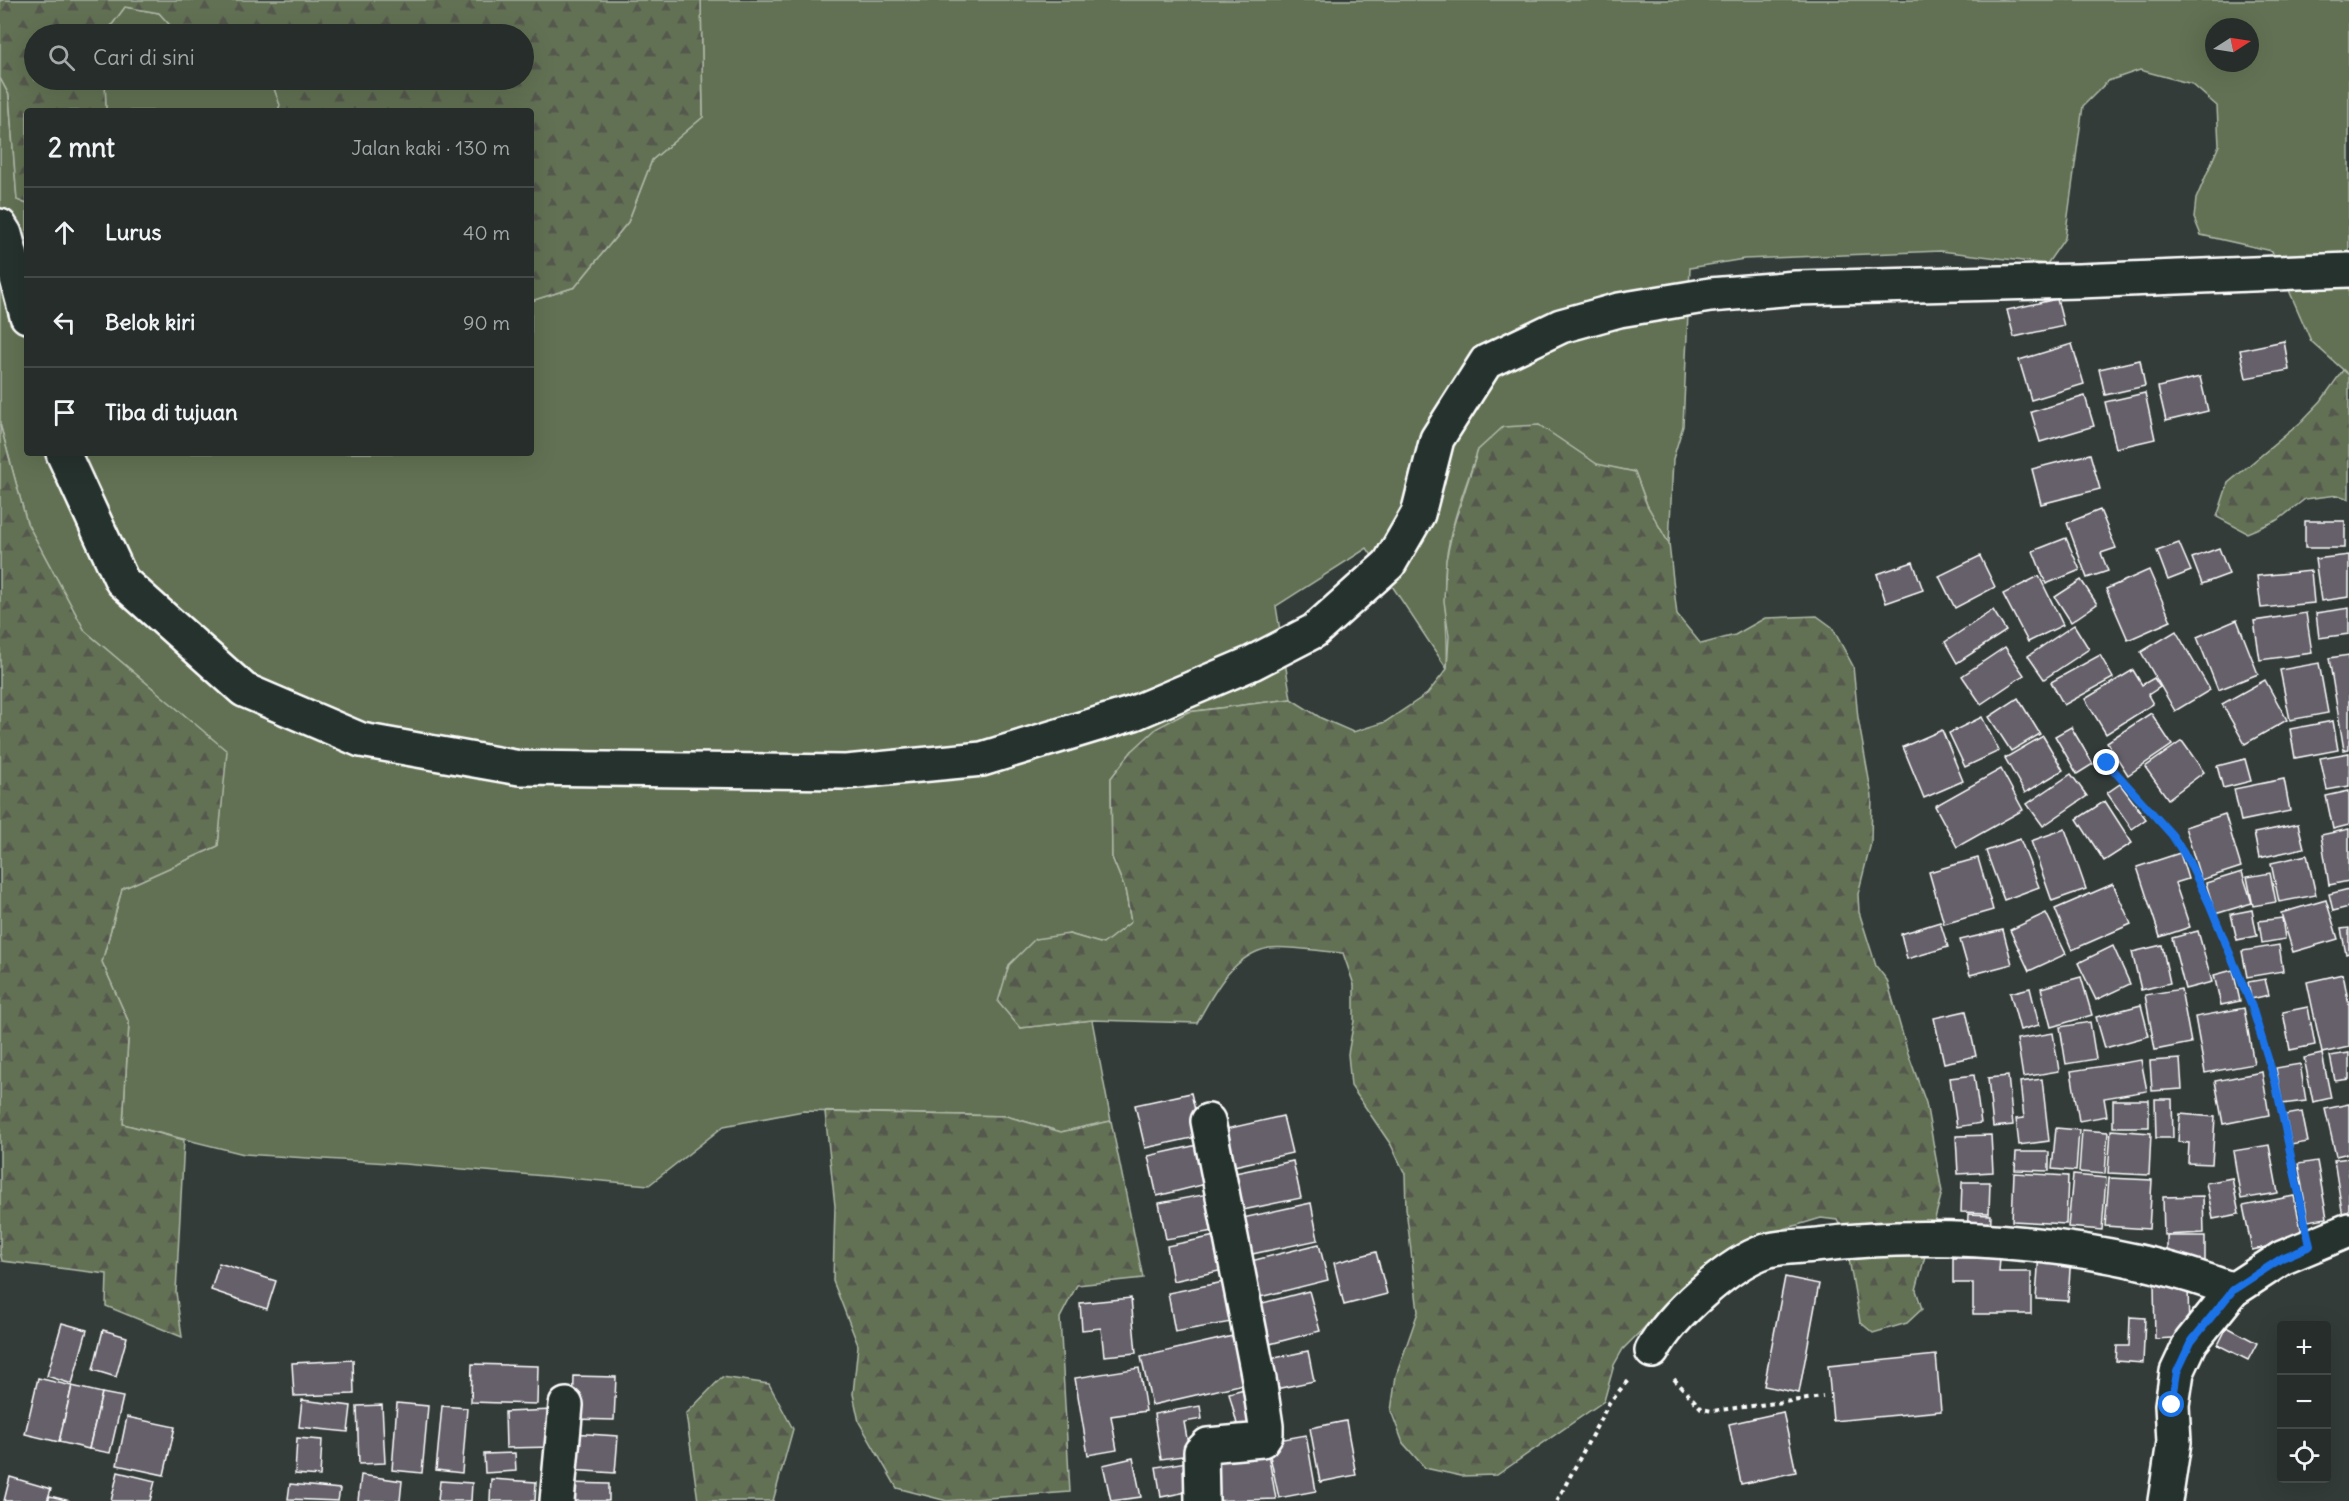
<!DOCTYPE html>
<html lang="id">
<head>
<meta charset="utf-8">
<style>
  :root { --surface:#262d2b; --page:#323937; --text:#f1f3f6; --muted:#a4a8a9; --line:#424947 }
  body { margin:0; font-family:Delius,sans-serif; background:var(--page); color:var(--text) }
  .controls { position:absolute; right:18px; bottom:18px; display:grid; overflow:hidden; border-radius:6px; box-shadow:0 6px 24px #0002 }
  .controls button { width:54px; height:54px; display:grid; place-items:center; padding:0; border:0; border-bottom:2px solid var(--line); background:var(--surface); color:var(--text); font:30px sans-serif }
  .compass { position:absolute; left:2205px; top:18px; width:54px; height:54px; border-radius:50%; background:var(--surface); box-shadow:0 6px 24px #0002; rotate:78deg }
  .stop { position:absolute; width:18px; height:18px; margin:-14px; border:4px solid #1a73e8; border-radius:50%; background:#fff }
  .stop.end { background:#1a73e8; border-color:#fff; box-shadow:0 2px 6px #0008 }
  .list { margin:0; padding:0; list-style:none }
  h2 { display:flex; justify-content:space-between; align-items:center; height:78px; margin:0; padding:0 24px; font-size:26px }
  h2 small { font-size:20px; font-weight:400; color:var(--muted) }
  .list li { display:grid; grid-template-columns:39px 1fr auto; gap:18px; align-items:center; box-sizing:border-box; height:90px; padding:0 24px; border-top:2px solid var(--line) }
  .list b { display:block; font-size:22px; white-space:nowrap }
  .list em { font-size:20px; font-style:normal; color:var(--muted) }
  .icon { flex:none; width:33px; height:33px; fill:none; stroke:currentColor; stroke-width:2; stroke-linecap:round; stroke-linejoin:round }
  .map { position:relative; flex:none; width:2349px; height:1501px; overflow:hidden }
  .search { position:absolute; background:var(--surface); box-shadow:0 6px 24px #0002; left:24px; top:24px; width:510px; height:66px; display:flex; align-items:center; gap:15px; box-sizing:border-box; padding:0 21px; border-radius:33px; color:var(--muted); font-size:22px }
  .panel { position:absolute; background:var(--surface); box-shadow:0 6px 24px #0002; left:24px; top:108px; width:510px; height:348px; border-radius:6px }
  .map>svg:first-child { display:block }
  .grass { fill:#627153; stroke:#b0b8a9; stroke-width:1.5; fill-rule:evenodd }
  .forest { fill:url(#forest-firs); stroke:#b0b8a9; stroke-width:1.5 }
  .building { fill:#65606a; stroke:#fff; stroke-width:1.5 }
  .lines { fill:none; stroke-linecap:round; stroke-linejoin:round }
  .street-casing { stroke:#fff; stroke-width:38 }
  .path { stroke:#fff; stroke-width:4; stroke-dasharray:4.5 4.5; stroke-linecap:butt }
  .street { stroke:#26332d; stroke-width:33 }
  .route { stroke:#1a73e8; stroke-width:8 }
</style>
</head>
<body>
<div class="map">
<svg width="2349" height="1501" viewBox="0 0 2349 1501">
  <defs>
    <pattern id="forest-firs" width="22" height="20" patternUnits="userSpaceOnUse" patternTransform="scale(1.5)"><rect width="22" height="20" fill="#627153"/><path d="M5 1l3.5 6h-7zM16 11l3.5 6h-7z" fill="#54594e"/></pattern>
  </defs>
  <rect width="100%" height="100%" fill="#333c39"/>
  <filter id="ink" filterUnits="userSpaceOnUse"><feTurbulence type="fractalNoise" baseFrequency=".0167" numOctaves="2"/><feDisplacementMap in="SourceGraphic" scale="12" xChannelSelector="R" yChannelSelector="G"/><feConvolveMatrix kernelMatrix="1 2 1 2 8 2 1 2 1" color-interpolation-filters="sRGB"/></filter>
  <g filter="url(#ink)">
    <g class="grass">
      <path d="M701 0H2349V375L2311 341 2272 251 2201 235 2194 218 2196 199 2219 145 2217 106 2192 84 2140 70 2108 81 2083 106 2065 238 2047 264 1941 251 1744 259 1690 268 1683 426 1673 459 1669 544 1647 505 1635 472 1597 465 1539 425 1478 450C1466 486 1450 524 1446 562 1442 598 1449 633 1447 669L1367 548 1276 606 1291 699 1188 712 1132 751 1111 778 1112 857 1125 889 1131 922 1103 944 1069 934 1020 1028 1092 1020 1111 1121 1061 1132 1006 1116 803 1111 724 1126 649 1185 405 1164 244 1154 123 1124 129 1023 102 962 122 889 218 846 226 751 85 631 27 523 0 424V78L9 95 17 200 27 204V453H531V301L575 287 628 222 652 160 703 117ZM2214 27H2250V63H2214Z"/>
      <path d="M125 7 159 13 178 34H105Z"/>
      <path d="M105 80H271L280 105 278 111H106Z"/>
    </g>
    <g class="forest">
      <path d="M0 0H701L703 117 652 160 628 222 575 287 531 301V111H278L280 105 271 80H524V34H178L159 13 125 7 105 34H34V80H105L106 111H27V204L17 200 9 95 0 78Z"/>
      <path d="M2343 370 2349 375V499L2338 495 2305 499 2278 520 2247 533 2217 517 2228 483 2300 423 2321 401Z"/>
      <path d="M0 424 27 523 85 631 227 751 218 846 122 889 102 962 129 1023 123 1124 184 1140 176 1292 182 1337 106 1306 107 1274 2 1261 0 1253Z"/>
      <path d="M1539 425 1597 464 1635 472 1647 505 1669 544 1677 615 1701 644 1735 635 1765 618 1817 616 1832 627 1853 666 1858 718 1872 796 1871 843 1858 894 1859 912 1876 966 1887 980 1908 1053 1926 1103 1942 1192 1916 1290 1922 1309 1907 1323 1873 1333 1860 1322 1845 1236 1837 1220 1821 1218 1757 1237 1694 1278 1623 1349 1614 1365 1604 1401 1497 1475 1461 1476 1425 1468 1403 1443 1391 1411 1396 1376 1418 1312 1406 1208 1405 1174 1391 1145 1351 1086 1348 1054 1354 1021V985L1343 953C1324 952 1285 945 1269 948 1232 955 1213 994 1197 1023L1092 1020 1020 1028 998 1002 1009 965 1035 939 1069 934 1103 944 1131 922 1125 889 1112 857 1111 778 1132 751 1157 728 1188 712 1291 699 1321 718 1353 732 1385 722 1427 694 1447 669 1449 636 1444 601 1446 560 1454 524 1478 450 1503 427Z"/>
      <path d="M825 1112 1006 1116 1061 1132 1111 1121 1143 1278 1077 1285 1060 1318 1070 1492 947 1501 897 1488 859 1422 853 1394 858 1345 833 1281 835 1206Z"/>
      <path d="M722 1377 769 1384 793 1429 773 1501H698L686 1414Z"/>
    </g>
    <g class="building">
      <path d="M2057 299 2064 326 2014 337 2007 310Z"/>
      <path d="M2284 341 2289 370 2246 378 2240 350Z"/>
      <path d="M2072 344 2084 384 2031 400 2019 360Z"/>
      <path d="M2140 360 2145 386 2105 395 2099 369Z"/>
      <path d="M2200 377 2208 411 2166 421 2158 387Z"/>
      <path d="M2145 393 2155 439 2116 448 2105 402Z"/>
      <path d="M2085 396 2094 426 2040 442 2031 412Z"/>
      <path d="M2090 454 2100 489 2041 504 2032 469Z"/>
      <path d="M2100 510 2116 548 2101 553 2108 571 2087 578 2067 523Z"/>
      <rect x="2305" y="521" width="40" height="27"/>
      <path d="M2066 538 2080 570 2046 584 2033 551Z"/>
      <path d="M2179 543 2191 571 2168 580 2157 551Z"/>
      <path d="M2219 548 2229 574 2202 584 2192 558Z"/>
      <path d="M2349 555V597L2321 601 2315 559Z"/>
      <path d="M1980 556 1995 587 1955 608 1939 576Z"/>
      <path d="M1913 562 1923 590 1886 603 1877 574Z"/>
      <path d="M2149 570 2171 621 2128 640 2106 589Z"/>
      <path d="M2311 571 2314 603 2261 608 2257 576Z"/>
      <path d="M2039 576 2063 625 2028 642 2003 594Z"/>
      <path d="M2081 580 2097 604 2071 622 2055 597Z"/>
      <path d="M2349 608V634L2319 638 2316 613Z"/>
      <path d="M1993 610 2006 631 1957 663 1945 642Z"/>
      <path d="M2306 613 2312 653 2260 660 2254 621Z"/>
      <path d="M2237 620 2258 674 2218 690 2197 637Z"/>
      <path d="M2074 625 2089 649 2044 679 2028 656Z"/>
      <path d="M2176 631 2210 690 2175 711 2141 652Z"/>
      <path d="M2005 647 2024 675 1981 704 1962 676Z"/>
      <path d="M2100 655 2113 678 2064 705 2051 682Z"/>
      <path d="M2349 655V749L2344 750 2329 658Z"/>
      <path d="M2319 663 2328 713 2290 720 2280 670Z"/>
      <path d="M2133 670 2142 685 2154 678 2160 687 2148 695 2153 704 2106 734 2085 699Z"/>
      <path d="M2265 680 2287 720 2245 744 2222 704Z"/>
      <path d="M2018 698 2040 734 2011 751 1989 717Z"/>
      <path d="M2151 713 2172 745 2128 775 2107 742Z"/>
      <path d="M1982 717 1999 751 1965 767 1949 733Z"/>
      <path d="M2333 721 2338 750 2295 758 2290 729Z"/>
      <path d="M2071 727 2093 764 2077 774 2055 736Z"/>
      <path d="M1942 730 1963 781 1924 798 1903 747Z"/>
      <path d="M2043 736 2063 770 2025 793 2005 758Z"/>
      <path d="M2182 741 2204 772 2168 799 2145 767Z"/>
      <path d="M2349 753V786L2327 790 2320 758Z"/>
      <path d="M2245 759 2251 781 2223 788 2217 766Z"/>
      <path d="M2001 769 2023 810 1957 847 1935 806Z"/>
      <path d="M2071 774 2087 796 2043 826 2027 804Z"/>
      <path d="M2284 779 2290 811 2241 821 2234 789Z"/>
      <path d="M2120 784 2146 819 2132 829 2107 793Z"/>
      <path d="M2349 791V825L2333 829 2326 796Z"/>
      <path d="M2105 801 2132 843 2104 861 2077 819Z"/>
      <path d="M2225 814 2241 867 2201 880 2185 827Z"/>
      <path d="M2298 824 2304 848 2259 858 2254 833Z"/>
      <path d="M2065 829 2086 889 2052 901 2031 841Z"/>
      <path d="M2349 829V881L2329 885 2321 835Z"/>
      <path d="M2020 839 2039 887 2004 900 1986 851Z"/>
      <path d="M2180 853 2188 879 2175 883 2190 927 2160 937 2137 867Z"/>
      <path d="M2307 855 2316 895 2279 902 2271 863Z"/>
      <path d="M1978 858 1993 910 1944 924 1929 872Z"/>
      <path d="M2242 872 2252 903 2215 914 2206 883Z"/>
      <path d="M2270 873 2276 902 2253 906 2247 877Z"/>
      <path d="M2113 884 2131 924 2072 950 2055 909Z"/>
      <path d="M2349 889V907L2333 911 2329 894Z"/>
      <path d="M2326 900 2338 939 2293 952 2281 913Z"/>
      <path d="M2252 910 2257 936 2237 940 2231 914Z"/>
      <path d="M2046 913 2066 954 2029 971 2010 930Z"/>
      <path d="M2282 918 2285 939 2262 943 2259 921Z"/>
      <path d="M1940 922 1948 947 1907 959 1901 934Z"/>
      <path d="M2349 928V953L2346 954 2341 929Z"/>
      <path d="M2003 930 2012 964 1970 975 1960 940Z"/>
      <path d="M2198 931 2212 982 2185 989 2172 938Z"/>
      <path d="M2162 945 2170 983 2141 990 2132 952Z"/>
      <path d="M2279 945 2283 971 2247 977 2242 951Z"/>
      <path d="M2113 946 2130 984 2096 1000 2078 963Z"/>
      <path d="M2233 970 2240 1001 2221 1005 2214 975Z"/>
      <path d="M2343 974 2349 1005V1047L2322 1053 2307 982Z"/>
      <path d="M2081 977 2092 1015 2051 1027 2041 988Z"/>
      <path d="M2265 979 2269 995 2251 999 2248 982Z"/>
      <path d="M2030 988 2039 1025 2020 1030 2010 993Z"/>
      <path d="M2181 989 2191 1043 2155 1050 2145 995Z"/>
      <path d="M2141 1005 2149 1036 2105 1048 2096 1017Z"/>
      <path d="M2308 1007 2315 1045 2290 1050 2283 1012Z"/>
      <path d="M2244 1008 2254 1064 2205 1073 2195 1017Z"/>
      <path d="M1966 1011 1976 1056 1944 1063 1934 1018Z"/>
      <path d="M2090 1022 2096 1059 2066 1064 2060 1027Z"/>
      <path d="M2053 1033 2059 1071 2023 1077 2017 1039Z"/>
      <path d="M2349 1053V1079L2335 1081 2330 1056Z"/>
      <path d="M2322 1054 2331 1098 2313 1102 2304 1058Z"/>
      <path d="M2180 1059 2182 1089 2152 1091 2150 1061Z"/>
      <path d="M2141 1060 2147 1091 2104 1098 2107 1116 2079 1121 2071 1071Z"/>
      <path d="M2300 1064 2306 1101 2282 1104 2276 1068Z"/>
      <path d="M2262 1072 2269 1115 2223 1124 2215 1081Z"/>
      <path d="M1974 1075 1981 1123 1957 1127 1950 1078Z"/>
      <path d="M2008 1076 2013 1125 1993 1127 1988 1078Z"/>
      <path d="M2042 1079 2049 1141 2019 1145 2016 1119 2024 1118 2020 1082Z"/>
      <path d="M1191 1093 1201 1136 1145 1148 1135 1105Z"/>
      <path d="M2155 1099H2172L2173 1138H2156Z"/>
      <rect x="2113" y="1100" width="36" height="27"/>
      <path d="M2349 1104V1153L2336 1156 2325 1109Z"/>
      <path d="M2302 1112 2308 1142 2291 1145 2285 1115Z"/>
      <path d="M2180 1114 2215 1117 2212 1164 2188 1163 2189 1143 2178 1142Z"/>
      <path d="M1283 1116 1292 1153 1225 1168 1217 1131Z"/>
      <path d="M2056 1128 2079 1130 2076 1171 2052 1169Z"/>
      <path d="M2082 1130 2108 1132 2105 1174 2079 1172Z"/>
      <path d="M2111 1130 2151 1133 2149 1175 2108 1173Z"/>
      <path d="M1991 1135 1993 1172 1958 1174 1956 1136Z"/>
      <path d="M1202 1144 1210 1183 1157 1196 1148 1156Z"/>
      <path d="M2269 1145 2278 1193 2241 1199 2233 1151Z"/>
      <path d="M2016 1152H2049V1171L2015 1170Z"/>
      <path d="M2349 1158V1216L2343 1217 2334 1160Z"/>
      <path d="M1293 1161 1301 1198 1238 1211 1230 1174Z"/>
      <path d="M2317 1161 2327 1218 2308 1221 2298 1164Z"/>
      <path d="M2014 1173 2068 1176 2066 1224 2012 1221Z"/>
      <path d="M2073 1175 2106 1178 2102 1230 2068 1227Z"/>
      <path d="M2109 1178 2152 1180 2149 1229 2105 1226Z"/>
      <path d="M2232 1178 2239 1214 2213 1219 2206 1183Z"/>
      <path d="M1962 1182H1990L1989 1213 1961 1212Z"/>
      <path d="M1213 1193 1220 1230 1166 1239 1159 1203Z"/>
      <path d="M2203 1196 2204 1233 2164 1235 2163 1197Z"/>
      <path d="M2294 1196 2303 1239 2252 1250 2243 1206Z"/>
      <path d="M1311 1203 1318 1240 1243 1256 1234 1220Z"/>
      <path d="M1968 1214 1991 1215 1990 1240 1967 1239Z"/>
      <path d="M1220 1235 1228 1269 1173 1281 1167 1246Z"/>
      <rect x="2167" y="1236" width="38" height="27"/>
      <path d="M1319 1244 1328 1280 1248 1300 1239 1264Z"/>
      <path d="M1376 1252 1387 1294 1344 1305 1334 1263Z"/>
      <path d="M2039 1252 2071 1254 2068 1301 2036 1299Z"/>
      <path d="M1953 1258H2000L1999 1272H2031V1314H1973V1283H1953Z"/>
      <path d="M219 1263 276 1281 267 1309 211 1290Z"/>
      <path d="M1785 1277 1819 1284 1799 1393 1764 1386Z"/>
      <path d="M1229 1281 1237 1321 1175 1332 1168 1293Z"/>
      <path d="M2188 1283 2189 1337 2155 1339 2154 1284Z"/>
      <path d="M1309 1291 1320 1331 1266 1345 1255 1305Z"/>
      <path d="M1131 1298 1136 1353 1104 1356 1101 1328 1082 1330 1080 1303Z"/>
      <path d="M2130 1317 2145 1318 2143 1363 2116 1361 2117 1346H2129Z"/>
      <path d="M62 1323 87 1330 72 1384 47 1376Z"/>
      <path d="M2227 1327 2257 1343 2248 1360 2218 1345Z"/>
      <path d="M103 1330 127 1337 116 1377 93 1370Z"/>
      <path d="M1246 1333 1257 1381 1152 1405 1141 1357Z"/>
      <path d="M1308 1351 1314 1381 1271 1390 1265 1360Z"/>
      <path d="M1936 1355 1941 1411 1833 1421 1828 1366Z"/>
      <path d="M353 1360 354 1394 294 1396 292 1363Z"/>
      <path d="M472 1364 538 1366 537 1404 471 1402Z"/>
      <path d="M1139 1368 1146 1411 1111 1416 1117 1450 1088 1455 1075 1378Z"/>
      <path d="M574 1376 616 1377 614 1420 573 1419Z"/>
      <path d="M38 1378 72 1386 59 1442 25 1434Z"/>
      <path d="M72 1386 102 1393 89 1449 59 1442Z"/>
      <path d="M1248 1388 1257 1422 1238 1428 1229 1393Z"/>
      <path d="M102 1393 123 1397 110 1453 89 1449Z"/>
      <path d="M302 1400 351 1406 348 1432 299 1427Z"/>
      <path d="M397 1403 428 1406 422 1473 392 1470Z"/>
      <path d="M382 1405 385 1463 359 1464 357 1406Z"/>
      <path d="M442 1406 467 1408 462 1473 436 1470Z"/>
      <path d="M1200 1406 1202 1419 1184 1422 1190 1455 1161 1459 1154 1414Z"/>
      <path d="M553 1410 555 1447 506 1448 505 1412Z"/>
      <path d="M1783 1412 1796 1472 1741 1484 1729 1424Z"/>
      <path d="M127 1417 175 1427 164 1475 117 1465Z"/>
      <path d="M1346 1421 1356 1475 1320 1482 1310 1428Z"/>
      <path d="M572 1433 618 1436 615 1473 569 1470Z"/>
      <path d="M1306 1435 1316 1491 1279 1498 1267 1442Z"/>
      <path d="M297 1438 322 1440 320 1476 295 1474Z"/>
      <path d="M1266 1442 1276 1499 1208 1501 1211 1452Z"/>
      <path d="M515 1453 516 1471 485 1473 484 1454Z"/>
      <path d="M1133 1458 1141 1497 1111 1501 1103 1465Z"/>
      <path d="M1192 1461 1197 1490 1161 1497 1156 1467Z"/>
      <path d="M118 1472 155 1481 150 1501H111Z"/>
      <path d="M361 1475 402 1481 400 1501H358Z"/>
      <path d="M10 1477 51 1489 47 1501H4Z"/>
      <path d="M491 1479 536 1482 535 1501H490Z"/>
      <path d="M440 1481 472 1483 471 1501H438Z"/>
      <path d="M568 1483 609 1484V1501H567Z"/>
      <path d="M290 1484 340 1489 338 1501 288 1499Z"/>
      <path d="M50 1496 70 1501H48Z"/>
    </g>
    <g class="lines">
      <defs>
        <g id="street">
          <path d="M0 226 5 234 27 316"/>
          <path d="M63 453 122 581 244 690 361 740 520 768 846 772 982 759 1134 713 1252 663 1314 631 1389 564 1418 514 1437 439 1486 362 1561 326 1619 310 1710 295 1796 288 2079 281 2349 270"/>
          <path d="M1652 1351C1670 1317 1729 1263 1766 1251 1781 1246 1800 1247 1816 1245 1946 1229 2110 1243 2233 1290"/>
          <path d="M557 1501 566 1405"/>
          <path d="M1202 1501 1201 1452 1208 1445 1262 1440 1266 1434V1426L1259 1379 1208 1121"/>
          <path d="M2165 1501 2174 1442 2172 1405 2177 1372 2191 1342 2233 1290 2282 1258 2349 1230"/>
        </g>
      </defs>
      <use href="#street" class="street-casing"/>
      <g class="path">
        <path d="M2107 763 2172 835 2188 859 2209 903 2252 1007 2275 1081 2302 1211"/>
        <path d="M1674 1379 1702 1409 1712 1411 1823 1397"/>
        <path d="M1557 1501 1609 1403 1630 1378"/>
      </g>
      <use href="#street" class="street"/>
    </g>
  </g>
  <g class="lines" filter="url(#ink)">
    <path class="route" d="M2107 763 2172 835 2188 860 2209 903 2252 1007 2275 1081 2310 1246 2282 1258 2233 1290 2191 1342 2177 1372 2172 1405"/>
  </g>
</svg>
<div class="controls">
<button>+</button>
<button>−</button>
<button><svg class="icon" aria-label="locate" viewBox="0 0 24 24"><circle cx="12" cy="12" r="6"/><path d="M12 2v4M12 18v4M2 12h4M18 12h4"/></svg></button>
</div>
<svg class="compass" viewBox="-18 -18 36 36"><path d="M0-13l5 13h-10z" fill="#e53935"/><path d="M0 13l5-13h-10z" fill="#a4a8a9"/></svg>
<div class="stop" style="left:2172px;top:1405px"></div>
<div class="stop end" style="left:2107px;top:763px"></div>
<div class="search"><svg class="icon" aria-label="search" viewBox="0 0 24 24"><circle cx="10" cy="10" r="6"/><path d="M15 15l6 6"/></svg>Cari di sini</div>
<section class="panel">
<h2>2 mnt<small>Jalan kaki · 130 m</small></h2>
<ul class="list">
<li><svg class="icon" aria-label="ahead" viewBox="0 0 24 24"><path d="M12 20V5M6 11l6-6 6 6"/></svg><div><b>Lurus</b></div><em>40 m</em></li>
<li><svg class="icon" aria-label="left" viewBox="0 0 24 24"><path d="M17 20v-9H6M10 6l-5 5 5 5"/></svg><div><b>Belok kiri</b></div><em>90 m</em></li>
<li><svg class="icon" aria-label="arrive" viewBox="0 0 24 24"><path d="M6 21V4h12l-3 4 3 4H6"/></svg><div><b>Tiba di tujuan</b></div></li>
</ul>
</section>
</div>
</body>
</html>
